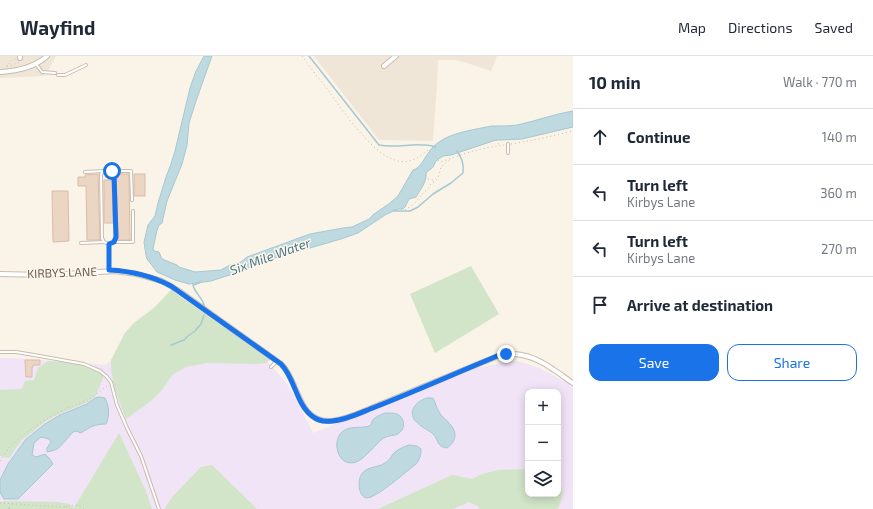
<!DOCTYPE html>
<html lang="en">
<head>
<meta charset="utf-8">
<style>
  :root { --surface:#fff; --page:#f6f6f7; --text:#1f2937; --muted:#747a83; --line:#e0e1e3; --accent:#1a73e8 }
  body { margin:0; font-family:"Exo 2",sans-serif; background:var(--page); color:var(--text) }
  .controls { position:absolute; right:12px; bottom:12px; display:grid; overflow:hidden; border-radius:8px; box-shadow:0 2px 10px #0003 }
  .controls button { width:36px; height:36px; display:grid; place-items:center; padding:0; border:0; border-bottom:1px solid var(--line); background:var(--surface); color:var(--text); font:20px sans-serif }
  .stop { position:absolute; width:12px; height:12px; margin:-9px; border:3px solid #1a73e8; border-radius:50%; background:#fff }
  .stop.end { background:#1a73e8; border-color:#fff; box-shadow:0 1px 4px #0008 }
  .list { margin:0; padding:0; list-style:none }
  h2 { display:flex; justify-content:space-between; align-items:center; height:52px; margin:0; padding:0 16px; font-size:17px }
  h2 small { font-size:13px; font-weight:400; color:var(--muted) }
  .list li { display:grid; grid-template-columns:26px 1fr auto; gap:12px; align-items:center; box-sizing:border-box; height:56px; padding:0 16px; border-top:1px solid var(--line) }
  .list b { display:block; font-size:15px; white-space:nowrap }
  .list p { margin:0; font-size:13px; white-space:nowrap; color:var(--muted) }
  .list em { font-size:13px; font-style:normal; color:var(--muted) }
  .actions { display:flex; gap:8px; padding:12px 16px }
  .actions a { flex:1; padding:9px 0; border:1px solid var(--accent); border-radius:12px; text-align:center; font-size:14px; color:var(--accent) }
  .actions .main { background:var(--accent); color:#fff }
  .icon { flex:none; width:22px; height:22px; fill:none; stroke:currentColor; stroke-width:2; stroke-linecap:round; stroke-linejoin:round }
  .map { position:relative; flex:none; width:573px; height:453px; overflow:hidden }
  header { display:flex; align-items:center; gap:24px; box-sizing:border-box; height:56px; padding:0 20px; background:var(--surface); border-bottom:1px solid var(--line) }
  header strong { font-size:19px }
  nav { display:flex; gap:22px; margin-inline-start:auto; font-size:14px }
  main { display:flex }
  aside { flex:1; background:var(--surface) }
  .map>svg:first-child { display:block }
  .residential { fill:#f0e6d7 }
  .education { fill:#f0e4f6; fill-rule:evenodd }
  .green { fill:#d2e5c8 }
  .water { fill:#bfd9e0; stroke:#a6c8d1 }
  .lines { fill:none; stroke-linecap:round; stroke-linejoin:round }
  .stream { stroke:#a6c8d1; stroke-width:1.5 }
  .building { fill:#ebd5c3; stroke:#dbbda6 }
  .lane-casing { stroke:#cabcaf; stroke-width:4 }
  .street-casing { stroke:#cabcaf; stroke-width:6 }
  .path { stroke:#d0b9a6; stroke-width:1; stroke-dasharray:1 3; stroke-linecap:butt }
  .lane { stroke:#fff; stroke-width:2 }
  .street { stroke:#fff; stroke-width:4 }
  .route { stroke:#1a73e8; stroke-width:5 }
  .labels { text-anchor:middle; stroke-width:3; stroke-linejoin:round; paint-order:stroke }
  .street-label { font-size:12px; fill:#705d4f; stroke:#fcf7ed }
  .water-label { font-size:13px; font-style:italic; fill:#4c7480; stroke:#fcf7ed }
</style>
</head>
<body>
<header>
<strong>Wayfind</strong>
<nav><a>Map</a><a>Directions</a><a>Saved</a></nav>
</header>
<main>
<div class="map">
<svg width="573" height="453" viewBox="0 0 573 453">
  <rect width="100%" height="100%" fill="#f9f3e8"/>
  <g class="residential">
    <path d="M0 0H56L45 20 0 22Z"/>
    <path d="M314 0H497L491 15 467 7 455 4H438L437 28 433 85 379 84Z"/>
  </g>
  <path class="education" d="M171 234 268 306 287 328 294 339 313 377 476 312 491 309 517 305 539 312 573 330V453H0V302H13L105 309 112 304 125 277 134 267 155 251ZM528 336H558V438H528Z"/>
  <g class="green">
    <path d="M471 210 499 258 435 297 410 238Z"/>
    <path d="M171 234 271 303 266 307 257 308 207 307 186 311 172 319 162 334 151 345 126 363 114 331 111 313V304L125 277 134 267 155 251Z"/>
    <path d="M48 305C61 306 93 307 103 314V322L96 339 88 346 57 359 46 365 22 384 9 402 0 400V334L22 333 25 325 34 324 38 312Z"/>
    <path d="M119 377 146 435 152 453H0V446L4 445 58 446 69 448 74 452Z"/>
    <path d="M212 409 257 453H165V452L173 440 201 411Z"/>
    <path d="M528 413V438H558V424C566 433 562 443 558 453H478L479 451 469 446 453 453H378L452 419 472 423 482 418 498 414Z"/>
  </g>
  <g class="water">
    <path d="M204 0H212L196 45 189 67 187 89 182 108 167 145 162 167 159 169 157 174 153 193 154 195 159 196 162 203 177 209 179 211 195 216 221 214 230 209 241 206 247 201 310 178 343 172 352 171 369 163 374 158 390 147 398 140 413 114C421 112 424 102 429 96 434 88 444 82 453 79 464 75 481 72 492 70 500 70 509 70 517 69 536 65 554 58 573 55V71L522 83 500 84H496L451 99 443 100 436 105 433 111 426 117C427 126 420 134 416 141L409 143 405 151 403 153H398L385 159 358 177 341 183 268 204 239 216 211 225 189 228 175 224 157 216 147 203 146 199 144 186 148 169 155 160 158 147 166 121 171 108 175 95 190 32 196 15Z"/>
    <path d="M99 341 105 342C109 350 110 360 106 368 95 368 90 371 81 377L76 375 73 376C69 380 61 391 57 393 54 395 50 395 47 396V392L51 386 49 383 41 381 34 387 32 399 36 401 45 398 49 402 53 408 18 443H4L0 436V424L8 408 26 383 45 368 60 359 87 348 95 342Z"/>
    <path d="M427 342H433C436 348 437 354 441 359 443 362 446 363 448 366 457 375 458 384 447 392 436 391 439 383 432 377 426 373 418 369 414 363 408 353 419 344 427 342Z"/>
    <path d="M385 357C389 357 394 357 397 358 404 361 406 371 400 376 397 380 391 379 386 381 379 384 374 392 368 397 344 424 328 389 342 376 350 369 360 373 369 370 372 368 371 368 372 365 375 361 380 359 385 357Z"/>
    <path d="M409 389 417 390 421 393C421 399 420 403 416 408 403 418 386 434 371 441 359 446 357 427 361 419 366 410 378 412 385 407 389 405 391 401 393 398 398 393 403 391 409 389Z"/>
  </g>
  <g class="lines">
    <g class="stream">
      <path d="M309 0 379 89C398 93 417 85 436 91"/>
      <path d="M394 154 395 155H410L418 151 433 138 451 127 463 117C464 107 462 103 457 95"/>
      <path d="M200 225 199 227 193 229C195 238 203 241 205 252"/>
      <path d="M171 289 184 284 188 280 195 275 201 268 204 259"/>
      <path d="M9 453V452"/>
    </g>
  </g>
  <g class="building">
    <path d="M98 118 100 184H87L86 130H78V121H86L85 119Z"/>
    <path d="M116 118H129L130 184H118V181Z"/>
    <rect x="134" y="118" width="11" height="22"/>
    <path d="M104 124H112L113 167H104Z"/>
    <path d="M52 135H68L69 185 53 186Z"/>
    <path d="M25 304H40V309H33V311H32V321H26Z"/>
  </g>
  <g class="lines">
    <defs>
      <g id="lane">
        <path d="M36 8 42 16 55 17"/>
        <path d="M58 19H65L86 9"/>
        <path d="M508 88V97"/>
        <path d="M112 115H131L132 144"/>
        <path d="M85 116 104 115"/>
        <path d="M114 186H133V155"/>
        <path d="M81 187 104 186"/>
        <path d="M109 188 114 186 116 181 114 118 112 115H104L101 118 102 182 104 186 109 188V214"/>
        <path d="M0 296H16L34 299 84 308 100 315 106 320 111 326 117 349 127 372 141 400 159 453"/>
        <path d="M271 311 276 306"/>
      </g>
      <g id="street">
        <path d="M20 2V0"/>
        <path d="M384 10 396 0"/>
        <path d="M0 16C17 15 34 12 47 0"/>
        <path d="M0 218 47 219 115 215 137 218 162 225 179 235 281 308C288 314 291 323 295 332 299 340 302 350 308 356 321 371 341 364 357 358L483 306C489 304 495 301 501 299 520 295 539 303 554 314 561 318 566 323 573 327"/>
      </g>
    </defs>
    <use href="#lane" class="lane-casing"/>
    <use href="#street" class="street-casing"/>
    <g class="path">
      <path d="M302 0C310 11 319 23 328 34 342 54 373 100 398 105 409 108 420 101 428 94L440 106C447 104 454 101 461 99 474 94 490 91 504 89"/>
      <path d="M7 10 13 9 19 6"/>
      <path d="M6 11 13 3H16"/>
      <path d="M496 84 499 89"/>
      <path d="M511 88 539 83 573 75"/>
      <path d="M428 123 435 125"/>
      <path d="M405 154 415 147 424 136 428 133 430 129 435 125 438 122 441 111 449 104"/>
      <path d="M0 405 10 390 19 382 34 371 56 357 90 343 109 328"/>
      <path d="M0 447 61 451 74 449 80 450 85 453"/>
      <path d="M66 451 70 453"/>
    </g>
    <use href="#lane" class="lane"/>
    <use href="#street" class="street"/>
  </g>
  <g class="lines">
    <path class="route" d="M112 115 114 118 116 181 114 186 109 188V214C130 215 152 220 171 230L281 308C295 322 296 348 312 360 317 364 325 366 332 365 347 364 362 356 375 351 411 337 447 321 483 306L497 300 506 298"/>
  </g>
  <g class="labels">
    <g class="street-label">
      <text transform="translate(62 217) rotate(-2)" y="4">KIRBYS LANE</text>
    </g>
    <g class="water-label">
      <text transform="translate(270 200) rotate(-20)" y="5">Six Mile Water</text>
    </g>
  </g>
</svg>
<div class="controls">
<button>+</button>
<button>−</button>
<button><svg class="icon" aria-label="layers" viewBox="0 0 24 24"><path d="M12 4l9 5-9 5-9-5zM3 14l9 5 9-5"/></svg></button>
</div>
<div class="stop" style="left:112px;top:115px"></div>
<div class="stop end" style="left:506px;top:298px"></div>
</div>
<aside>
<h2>10 min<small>Walk · 770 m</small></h2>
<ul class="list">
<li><svg class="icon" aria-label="ahead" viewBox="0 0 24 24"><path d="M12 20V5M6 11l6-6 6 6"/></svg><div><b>Continue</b></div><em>140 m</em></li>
<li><svg class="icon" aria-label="left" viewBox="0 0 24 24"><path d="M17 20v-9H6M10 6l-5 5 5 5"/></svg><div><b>Turn left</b><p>Kirbys Lane</p></div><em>360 m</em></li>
<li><svg class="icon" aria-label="left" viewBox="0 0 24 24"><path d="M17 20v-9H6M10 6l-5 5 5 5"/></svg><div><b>Turn left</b><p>Kirbys Lane</p></div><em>270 m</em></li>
<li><svg class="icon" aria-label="arrive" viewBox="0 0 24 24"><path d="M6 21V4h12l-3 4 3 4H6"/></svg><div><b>Arrive at destination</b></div></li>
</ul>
<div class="actions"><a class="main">Save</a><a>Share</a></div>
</aside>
</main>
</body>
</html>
